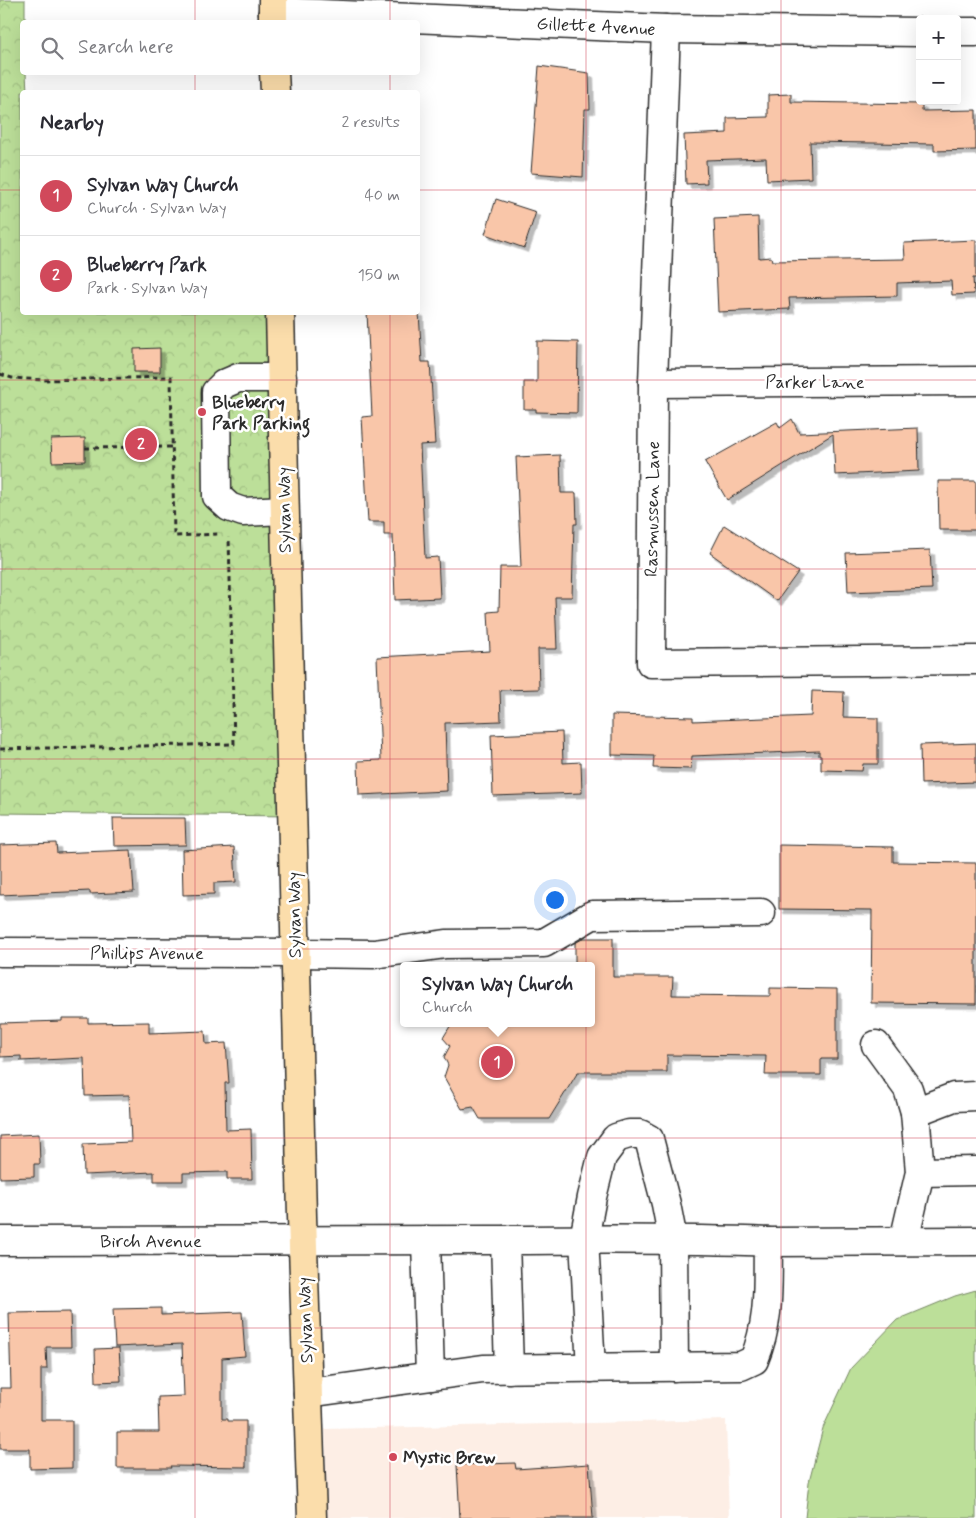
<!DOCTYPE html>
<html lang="en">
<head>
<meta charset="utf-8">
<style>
  :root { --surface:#fff; --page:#f7f7f7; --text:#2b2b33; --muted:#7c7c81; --line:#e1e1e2; --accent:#d1495b }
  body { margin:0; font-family:Mynerve,sans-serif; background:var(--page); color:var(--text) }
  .controls { position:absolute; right:15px; top:15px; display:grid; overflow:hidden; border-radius:5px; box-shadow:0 5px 20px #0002 }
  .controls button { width:45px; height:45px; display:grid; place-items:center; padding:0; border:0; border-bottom:1px solid var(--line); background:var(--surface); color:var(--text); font:25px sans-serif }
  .you { position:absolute; left:554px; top:899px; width:18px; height:18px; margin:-12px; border:4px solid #fff; border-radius:50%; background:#1a73e8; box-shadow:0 0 0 8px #1a73e833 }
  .badge { display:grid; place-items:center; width:32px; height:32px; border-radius:50%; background:var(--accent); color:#fff; font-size:16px; font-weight:700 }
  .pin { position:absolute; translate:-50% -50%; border:2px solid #fff; box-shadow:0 1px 5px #0006 }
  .popup { position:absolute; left:400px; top:962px; width:195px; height:65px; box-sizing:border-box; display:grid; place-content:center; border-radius:5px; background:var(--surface); filter:drop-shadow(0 1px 4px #0005); font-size:16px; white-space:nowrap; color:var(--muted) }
  .popup b { font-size:19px; color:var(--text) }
  .popup::after { content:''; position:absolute; left:50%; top:100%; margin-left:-10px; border:10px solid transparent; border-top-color:var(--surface) }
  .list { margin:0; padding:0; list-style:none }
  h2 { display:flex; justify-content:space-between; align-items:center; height:65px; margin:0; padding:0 20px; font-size:21px }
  h2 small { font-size:16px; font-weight:400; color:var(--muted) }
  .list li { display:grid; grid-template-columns:32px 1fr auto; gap:15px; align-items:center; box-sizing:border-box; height:80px; padding:0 20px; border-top:1px solid var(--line) }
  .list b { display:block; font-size:19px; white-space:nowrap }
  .list p { margin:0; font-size:16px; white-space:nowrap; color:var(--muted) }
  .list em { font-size:16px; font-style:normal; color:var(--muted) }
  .icon { flex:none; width:28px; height:28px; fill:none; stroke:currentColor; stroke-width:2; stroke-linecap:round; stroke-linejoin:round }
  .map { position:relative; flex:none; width:976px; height:1518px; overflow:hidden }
  .search { position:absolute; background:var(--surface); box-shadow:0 5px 20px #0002; left:20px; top:20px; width:400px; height:55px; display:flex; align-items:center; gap:12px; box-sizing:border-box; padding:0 18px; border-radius:5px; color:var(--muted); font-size:19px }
  .panel { position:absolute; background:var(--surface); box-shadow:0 5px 20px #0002; left:20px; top:90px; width:400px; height:225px; border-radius:5px }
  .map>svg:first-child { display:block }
  .built { fill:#fdeee5 }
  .park { fill:url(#park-crowns); stroke:#748562 }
  .pitch { fill:#bcdf99; stroke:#748562 }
  .building { fill:#f9c6a9; stroke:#2b2b2b; filter:url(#shadow) }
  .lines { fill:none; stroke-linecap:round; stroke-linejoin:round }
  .minor-casing { stroke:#2b2b2b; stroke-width:31 }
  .major-casing { stroke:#2b2b2b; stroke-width:31 }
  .path { stroke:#2b2b2b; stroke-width:3; stroke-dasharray:5 4; stroke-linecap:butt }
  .minor { stroke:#fff; stroke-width:28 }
  .major { stroke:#fbddab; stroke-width:28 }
  .grid { fill:none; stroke:#d1495b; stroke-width:1; stroke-opacity:0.55 }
  .poi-dot { fill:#d1495b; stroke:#fff; stroke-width:2 }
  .labels { text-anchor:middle; stroke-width:5; stroke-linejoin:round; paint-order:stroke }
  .street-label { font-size:18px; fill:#2b2b2b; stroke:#fff }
  .poi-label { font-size:18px; font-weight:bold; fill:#2b2b2b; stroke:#fff; text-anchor:start }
</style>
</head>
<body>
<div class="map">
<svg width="976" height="1518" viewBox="0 0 976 1518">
  <defs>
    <pattern id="park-crowns" width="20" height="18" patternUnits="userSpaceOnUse" patternTransform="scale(1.25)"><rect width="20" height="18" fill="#bcdf99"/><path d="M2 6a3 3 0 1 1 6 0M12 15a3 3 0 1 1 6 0" fill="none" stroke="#a2c084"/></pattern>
    <filter id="shadow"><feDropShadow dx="4.5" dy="4.5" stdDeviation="0" flood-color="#0004"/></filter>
  </defs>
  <rect width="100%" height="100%" fill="#fff"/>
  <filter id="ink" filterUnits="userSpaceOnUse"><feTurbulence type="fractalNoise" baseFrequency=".02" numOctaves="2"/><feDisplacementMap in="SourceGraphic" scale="10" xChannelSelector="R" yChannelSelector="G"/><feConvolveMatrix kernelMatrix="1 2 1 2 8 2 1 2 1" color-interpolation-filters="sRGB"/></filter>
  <g filter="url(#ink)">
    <path class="built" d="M726 1420 729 1518H327L325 1429Z"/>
    <path class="park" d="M0 0H25V22H22V72L26 73 27 92H22V312L280 313 292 816 0 813Z"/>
    <path class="pitch" d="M976 1290V1518H805L809 1482 823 1428 851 1368 897 1320 955 1296Z"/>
    <g class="building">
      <path d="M539 66 589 73 590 109H585L583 177 531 173Z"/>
      <path d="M791 94V102L922 104V111L976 110V150L934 151V144L810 142 811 178 767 180 766 158 706 160 707 183 686 184 684 135 727 133V118L768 117V95Z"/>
      <path d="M496 199 536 212 524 248 485 234Z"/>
      <path d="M758 217 759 258 771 257 772 261 905 259 904 243 976 240V278H973L974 294 952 295 951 281 897 283V296L789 298 790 309 718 312 714 219Z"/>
      <path d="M367 312H419L422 362H430L435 444 420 445 425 558 438 557 440 598 395 600 393 535H384V522H368L362 417 372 416Z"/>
      <path d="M537 341 578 342 577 413 536 412V409H524V382H537Z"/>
      <path d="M160 348V372H134V349Z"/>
      <path d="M792 419 799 433 918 428 919 471 835 475 833 434 727 500 705 462 777 422 780 428Z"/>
      <path d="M85 438V461L52 462 51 439Z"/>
      <path d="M560 455 561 493H576L577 524H574L572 597H555L557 649H538L539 689 500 690 501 721 445 723 447 791 359 795 358 761 381 760 377 657 490 651 488 612 499 611 500 567H521L516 457Z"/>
      <path d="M938 481H976V530H939Z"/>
      <path d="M724 525 798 572 777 601 710 553Z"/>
      <path d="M930 550 932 589 848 592 846 553Z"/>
      <path d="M812 691 844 692 843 717 878 718V764H863L862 771 821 770V756H819V751L692 756 691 769 653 768 654 756 612 755V715L693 717V721L811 716Z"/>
      <path d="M562 732 563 763 581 762 582 793 493 796 491 735Z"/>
      <path d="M976 743V782L921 784 920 745Z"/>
      <path d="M113 818H185L186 845 114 846Z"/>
      <path d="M56 843 57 853 131 850 134 892 90 894V891L0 895V845Z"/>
      <path d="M779 845 893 847V862L976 863V1004L871 1003 872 910 779 909Z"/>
      <path d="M234 847 236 882 214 883V894L183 895 182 850Z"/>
      <path d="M584 938H613V977H673L672 995 770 996V988L837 989V1059H821V1075H765L766 1056 667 1055V1072H578L549 1119H480L473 1107 462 1109 444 1077 448 1065 444 1057 450 1046 443 1038 452 1023H591V966H575V943Z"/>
      <path d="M62 1018H88V1023L149 1022V1033L205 1031 206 1044 226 1043 229 1083H225L226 1130 251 1129 252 1179H227V1172L183 1173V1181H154V1172L84 1175 83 1144 131 1142 129 1095 85 1096 84 1058 21 1061V1056L0 1057V1023L62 1021Z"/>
      <path d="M39 1134 40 1164H34V1177L0 1178V1136Z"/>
      <path d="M161 1308V1315L242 1312 245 1356 222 1358V1419H228V1421H246V1467L170 1466 171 1468H117V1432H159L158 1397 184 1396 182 1344 115 1347 113 1309Z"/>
      <path d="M70 1312 71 1347H46L47 1369H41V1420H72V1468L30 1469V1449H0V1388H11L9 1313Z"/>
      <path d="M119 1348 121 1381 96 1382 95 1349Z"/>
      <path d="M515 1463 516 1469 589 1464 593 1518H460L457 1465Z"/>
    </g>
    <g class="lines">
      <defs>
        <g id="minor">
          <path d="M273 12 666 29 920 32"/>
          <path d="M666 29 653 383 651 663 976 660"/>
          <path d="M957 32H976"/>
          <path d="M282 378H238L224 384 216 392 217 496 229 507 243 512 284 510"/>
          <path d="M653 383 976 381"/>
          <path d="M0 952 295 953 374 954 446 944 544 943 592 915 761 913"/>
          <path d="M876 1045 908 1089 915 1112 920 1172 904 1241"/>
          <path d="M915 1112 954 1097 976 1096"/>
          <path d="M920 1172 976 1171"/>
          <path d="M426 1240 430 1376"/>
          <path d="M505 1240 509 1369"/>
          <path d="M0 1241C162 1241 324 1240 487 1240 580 1240 675 1238 768 1242 767 1284 771 1319 754 1360L741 1366 483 1369 308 1393"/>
          <path d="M768 1242 976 1241"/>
          <path d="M591 1368 584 1239 592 1197 602 1157 616 1138 629 1134H640L649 1139 666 1204 673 1240 674 1367"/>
        </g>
        <g id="major">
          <path d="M273 0V22"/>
          <path d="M274 72 275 92"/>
          <path d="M280 312 302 1216 312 1518"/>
        </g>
      </defs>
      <use href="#minor" class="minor-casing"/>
      <use href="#major" class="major-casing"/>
      <g class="path">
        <path d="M0 374 12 378 44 380 171 377 174 536 218 534"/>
        <path d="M85 448 172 447"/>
        <path d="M0 749 234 744 229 537"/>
      </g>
      <use href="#minor" class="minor"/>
      <use href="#major" class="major"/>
    </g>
  </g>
  <path class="grid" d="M195 0V22M390 0V22M586 0V1518M781 0V1518M195 72V92M390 72V92M0 190H22M418 190H976M195 312V1518M390 312V1518M0 380H976M0 569H976M0 759H976M0 949H976M0 1138H976M0 1328H976"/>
  <g class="poi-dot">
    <circle cx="202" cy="412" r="5"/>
    <circle cx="393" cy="1457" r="5"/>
  </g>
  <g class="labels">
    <g class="street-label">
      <text transform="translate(596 26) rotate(3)" y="6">Gillette Avenue</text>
      <text x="815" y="388">Parker Lane</text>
      <text transform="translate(652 509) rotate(-89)" y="6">Rasmussen Lane</text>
      <text transform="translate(284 510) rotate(-91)" y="6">Sylvan Way</text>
      <text transform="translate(294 915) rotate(-91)" y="6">Sylvan Way</text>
      <text x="147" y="959">Phillips Avenue</text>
      <text x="151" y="1247">Birch Avenue</text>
      <text transform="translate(305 1320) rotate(-92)" y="6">Sylvan Way</text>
    </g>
    <g class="poi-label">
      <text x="212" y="408">Blueberry<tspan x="212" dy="21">Park Parking</tspan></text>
      <text x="403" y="1463">Mystic Brew</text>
    </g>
  </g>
</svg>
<div class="controls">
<button>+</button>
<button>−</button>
</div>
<div class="you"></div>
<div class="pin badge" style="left:497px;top:1062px">1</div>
<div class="popup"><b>Sylvan Way Church</b>Church</div>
<div class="pin badge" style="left:141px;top:444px">2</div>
<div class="search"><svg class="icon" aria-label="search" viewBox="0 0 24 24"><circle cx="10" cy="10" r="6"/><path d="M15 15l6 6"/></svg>Search here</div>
<section class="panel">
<h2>Nearby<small>2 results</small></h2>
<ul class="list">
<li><span class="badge">1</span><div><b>Sylvan Way Church</b><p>Church · Sylvan Way</p></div><em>40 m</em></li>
<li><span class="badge">2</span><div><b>Blueberry Park</b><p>Park · Sylvan Way</p></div><em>150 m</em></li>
</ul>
</section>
</div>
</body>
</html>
